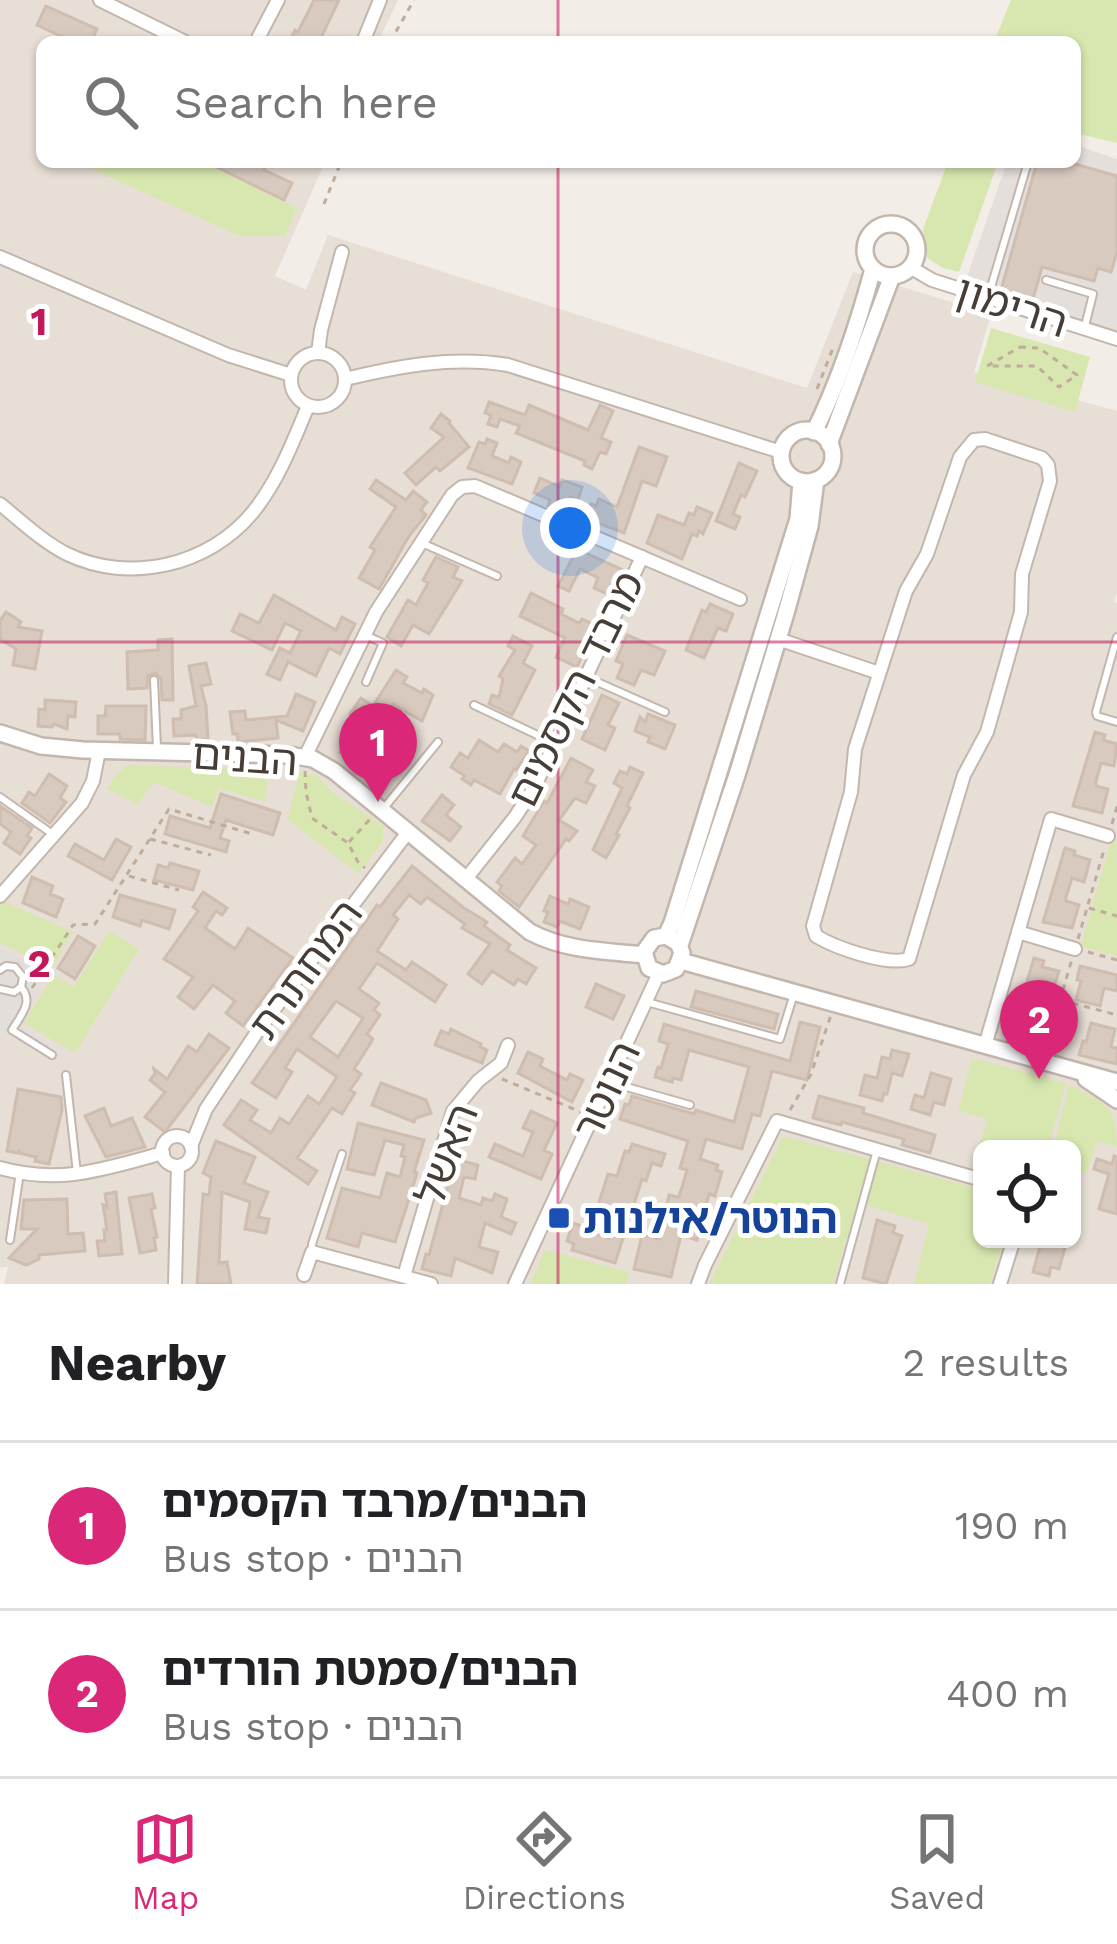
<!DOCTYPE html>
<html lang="en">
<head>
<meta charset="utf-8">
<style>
  :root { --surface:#fff; --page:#f6f6f6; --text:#202124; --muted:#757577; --line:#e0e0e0; --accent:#db2777 }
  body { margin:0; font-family:"Work Sans","Noto Sans Hebrew",sans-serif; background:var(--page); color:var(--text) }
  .controls { position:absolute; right:36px; bottom:36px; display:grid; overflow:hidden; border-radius:18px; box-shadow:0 3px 9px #0004 }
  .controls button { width:108px; height:108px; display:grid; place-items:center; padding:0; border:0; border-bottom:3px solid var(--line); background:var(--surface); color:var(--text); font:60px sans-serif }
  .you { position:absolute; left:570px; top:528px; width:42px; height:42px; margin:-30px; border:9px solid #fff; border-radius:50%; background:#1a73e8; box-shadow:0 0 0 18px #1a73e833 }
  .badge { display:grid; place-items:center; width:78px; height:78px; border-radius:50%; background:var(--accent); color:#fff; font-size:39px; font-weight:700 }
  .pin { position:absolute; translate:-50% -99px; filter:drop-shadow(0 3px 6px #0008) }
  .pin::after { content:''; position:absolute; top:63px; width:42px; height:36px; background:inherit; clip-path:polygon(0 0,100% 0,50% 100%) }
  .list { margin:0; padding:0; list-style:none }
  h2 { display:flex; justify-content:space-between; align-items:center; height:156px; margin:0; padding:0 48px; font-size:51px }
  h2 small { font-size:39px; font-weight:400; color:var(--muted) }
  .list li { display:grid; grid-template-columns:78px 1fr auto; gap:36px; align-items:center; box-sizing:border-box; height:168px; padding:0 48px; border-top:3px solid var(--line) }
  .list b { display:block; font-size:45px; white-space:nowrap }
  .list p { margin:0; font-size:39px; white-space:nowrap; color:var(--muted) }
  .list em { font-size:39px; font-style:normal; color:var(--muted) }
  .icon { flex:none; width:66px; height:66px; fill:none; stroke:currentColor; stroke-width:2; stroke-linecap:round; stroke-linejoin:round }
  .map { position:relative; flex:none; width:1117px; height:1284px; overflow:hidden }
  .search { position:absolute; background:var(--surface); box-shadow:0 3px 9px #0004; left:36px; right:36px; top:36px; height:132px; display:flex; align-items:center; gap:30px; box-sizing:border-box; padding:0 42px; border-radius:18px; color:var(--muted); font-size:45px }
  .sheet { height:492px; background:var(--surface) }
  nav { display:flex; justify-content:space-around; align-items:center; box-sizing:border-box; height:168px; border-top:3px solid var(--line); background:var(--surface); font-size:33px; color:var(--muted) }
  nav a { display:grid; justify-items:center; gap:6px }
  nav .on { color:var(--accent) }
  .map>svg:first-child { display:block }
  .residential { fill:#e7ded5; fill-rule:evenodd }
  .industrial { fill:#e5dfdc }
  .green { fill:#d8e7b0 }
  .parking { fill:#e1dedc }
  .building { fill:#d8cabf; stroke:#cfbdb0; stroke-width:3; fill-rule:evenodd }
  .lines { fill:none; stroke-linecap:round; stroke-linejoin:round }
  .service-casing { stroke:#c2b6ad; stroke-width:10 }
  .minor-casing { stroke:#c2b6ad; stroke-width:16 }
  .tertiary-casing { stroke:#c2b6ad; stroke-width:20 }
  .path { stroke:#c0ac9b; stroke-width:3; stroke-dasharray:6 6; stroke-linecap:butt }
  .service { stroke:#fff; stroke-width:6 }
  .minor { stroke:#fff; stroke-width:12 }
  .tertiary { stroke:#fff; stroke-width:15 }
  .grid { fill:none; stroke:#c2185b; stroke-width:3; stroke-opacity:0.55 }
  .transit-dot { fill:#1a4fb4; stroke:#fff; stroke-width:4.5 }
  .labels { text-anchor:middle; stroke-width:10; stroke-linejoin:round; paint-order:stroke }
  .street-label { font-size:42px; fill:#463d36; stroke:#fff }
  .transit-label { font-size:42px; font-weight:bold; fill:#164399; stroke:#fff; text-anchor:start }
  .grid-label { font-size:39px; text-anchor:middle; font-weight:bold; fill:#c2185b; stroke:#fff; stroke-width:10; stroke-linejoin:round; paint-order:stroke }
</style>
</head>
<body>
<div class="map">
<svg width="1117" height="1284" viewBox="0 0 1117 1284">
  <rect width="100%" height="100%" fill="#f3ede7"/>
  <path class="residential" d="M0 0H398L378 42H42V162H325L275 276 306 290 328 235 807 388 853 272 991 314 974 372 1117 411V592L1114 602 1117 603V1284H4L8 1267 0 1268ZM982 1149H1072V1239H982Z"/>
  <path class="industrial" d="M1075 145 1117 159V343L962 291 1007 162H1075Z"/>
  <g class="green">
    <path d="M1011 0H1117V143L1075 133V42H994Z"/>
    <path d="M76 162H201L297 208 285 236H240Z"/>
    <path d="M948 162H998L959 272 943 268 927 258 923 229Z"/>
    <path d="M991 328 1090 357 1075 412 975 382Z"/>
    <path d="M128 765 269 770 265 802 219 788 212 807 154 782 137 804 107 789 114 777Z"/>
    <path d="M300 772 316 775 333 793 384 826 383 841 358 873 287 819Z"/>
    <path d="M1111 840 1117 842V956L1081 946Z"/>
    <path d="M5 902 73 932 52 968 0 943V906Z"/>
    <path d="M109 931 139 949 75 1053 24 1023 53 975 74 987Z"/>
    <path d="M972 1058 1066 1083 1048 1149H982V1166L975 1165 987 1119 958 1111Z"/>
    <path d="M1069 1085C1103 1102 1117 1105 1117 1147L1097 1141 1086 1173 1072 1169V1149H1053Z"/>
    <path d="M783 1136 982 1190V1239H1004L990 1284H914L929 1224 858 1203 832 1284H709Z"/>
    <path d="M545 1250 629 1272 626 1284H530Z"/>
  </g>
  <path class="parking" d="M0 948 49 973 19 1025 61 1050 54 1061 0 1030Z"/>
  <g class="building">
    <path d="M314 0H339L319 42H289L295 30 298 32Z"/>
    <path d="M46 6 97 29 91 42H74L37 25Z"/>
    <path d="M206 162H268L264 170 292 183 284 200Z"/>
    <path d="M1037 162H1068L1117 176V252L1111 272 1098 268 1094 281 1042 267 1033 299 1001 290Z"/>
    <path d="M489 402 525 415 529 405 588 430 600 405 613 411 601 438 611 442 606 454 600 452 592 469 584 465 585 461 516 433 520 426 500 419 497 427 488 424 491 415 485 413Z"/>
    <path d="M441 414 450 421 449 423 469 447 440 471 436 467 416 485 405 473 444 437 431 428Z"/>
    <path d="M487 439 497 443 492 456 509 463 511 457 521 462 512 484 468 468 479 442 485 444Z"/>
    <path d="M639 447 667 457 656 486 642 481 624 533 585 518 591 504 596 506 599 499 617 507Z"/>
    <path d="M739 463 757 471 745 497 741 495 733 514 740 517 735 529 716 521Z"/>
    <path d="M540 478 560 487 562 480 582 487 578 500 570 497 564 512 548 506 550 500 534 493Z"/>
    <path d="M376 480 406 500 413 491 427 502 421 510 426 515 409 536 379 589 359 578 375 550 370 547 396 507 370 489Z"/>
    <path d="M697 507 712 513 703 534 699 531 697 536 692 534 682 559 647 543 658 515 684 525 689 513 694 515Z"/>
    <path d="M577 549 623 570 612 596 594 588 598 578 580 569 569 591 558 586Z"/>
    <path d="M436 557 458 567 453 577 462 581 429 634 413 625 401 646 387 637 408 600 416 605 428 583 423 580Z"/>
    <path d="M531 593 563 609 561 614 579 623 582 619 597 626 577 667 556 657 565 638 520 616Z"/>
    <path d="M274 595 336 630 342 617 355 624 340 654 329 648 316 676 288 662 280 680 267 674 280 648 290 653 301 631 285 623 272 650 232 631 240 614 259 623Z"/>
    <path d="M710 604 733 614 726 631 718 628 704 658 686 650 702 610 706 612Z"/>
    <path d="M6 612 21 622 18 627 42 631 35 669 13 665 16 649 0 639V621Z"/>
    <path d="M627 635 665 651 654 675 641 670 634 685 617 678 623 664 616 661Z"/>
    <path d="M513 636 532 646 523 663 535 670 512 715 489 704 492 695 499 697 503 679 499 676 515 650 508 646Z"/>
    <path d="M172 639 173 700H162L161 679 156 673 148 676 147 688 128 689 127 652 158 650V640Z"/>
    <path d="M206 663 211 684 201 686 206 706 208 739 197 740 196 735 174 736 173 719H181V710L196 706 189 666Z"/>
    <path d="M396 670 407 677 403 683 422 693 424 689 433 695 422 721 393 704 368 742 394 762 382 777 372 770 369 774 340 752 351 739 356 742 369 726 350 714 361 698 373 706Z"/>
    <path d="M296 694 315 702 303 731 276 720 278 738 238 742 237 734H233L230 712 245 711 246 720 287 716Z"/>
    <path d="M602 695 619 703 608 725 615 728 605 750 582 739Z"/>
    <path d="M45 700 76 702 75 717 68 716 67 729 54 724 52 727 38 726 39 709 45 710Z"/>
    <path d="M106 706H146L145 740 120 739V734H98V716H105Z"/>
    <path d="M648 714 675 725 665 749 648 742 650 737 635 731 640 717 645 722Z"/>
    <path d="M1095 732 1105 735 1103 740 1117 744 1114 766 1101 763 1096 781V786L1108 789 1102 813 1073 806Z"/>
    <path d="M479 740 498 752 504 744 517 752 521 746 529 751 516 770 514 769 500 794 474 780 471 785 462 779 465 776 451 767 460 753 468 758Z"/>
    <path d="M571 758 593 770 586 782 595 786 586 803 575 798 559 820 577 831 569 841 566 839 519 907 499 891 502 886 497 882 515 858 522 864 536 845 523 836 544 801 547 803Z"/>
    <path d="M630 767 643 773 627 806 630 808 616 834 619 835 606 858 593 850 622 788 614 783 620 771 627 774Z"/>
    <path d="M49 774 67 786 60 798 66 802 50 823 22 803 29 792 35 796Z"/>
    <path d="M221 794 280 813 273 835 226 820 220 838 229 841 226 852 165 834 170 816 210 828Z"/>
    <path d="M442 795 454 805 446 815 461 827 450 841 422 821Z"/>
    <path d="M0 806 32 828 27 836 31 838 20 854 4 843 11 832 0 824Z"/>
    <path d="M116 839 131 847 112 880 68 856 75 844 104 860Z"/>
    <path d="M1065 848 1075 851 1074 855 1090 860 1084 882 1072 878 1066 897V901L1079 905 1072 928 1043 922Z"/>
    <path d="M170 863 199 871 193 890 154 880 158 865 168 868Z"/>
    <path d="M412 866 464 908 487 922 484 926 510 945 507 950 536 968 526 984 518 979 514 985 492 971 482 984 468 974 490 944 462 928 465 924 427 897 421 904 409 895 393 915 398 919 377 951 406 970 412 962 446 985 435 1002 377 963 359 989 379 1003 374 1010 380 1015 367 1034 373 1039 354 1069 361 1074 350 1090 355 1093 342 1114 332 1108 297 1158 317 1171 308 1184 224 1125 241 1100 257 1110 250 1120 271 1133 280 1118 289 1124 308 1096 319 1104 337 1077 297 1049 285 1068 292 1072 276 1098 252 1083 377 905 380 907ZM336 1001 363 1018 338 1057 310 1037Z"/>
    <path d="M32 877 53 886 50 894 63 899 56 917 23 903Z"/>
    <path d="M203 892 227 908 222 915 216 911 205 928 235 949 248 928 293 958 243 1026 226 1013 235 1001 213 985 194 1009 178 997 193 977 164 959 198 911 193 907Z"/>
    <path d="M120 895 175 910 169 929 142 920 140 926 113 917Z"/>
    <path d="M550 896 568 904 570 899 589 907 580 929 560 921 557 927 544 922 548 912 544 911Z"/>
    <path d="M78 936 95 946 75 979 58 968Z"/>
    <path d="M1034 958 1044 961 1042 967 1059 971 1052 993 1040 989 1035 1008 1034 1012 1047 1016 1040 1039 1012 1033Z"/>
    <path d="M1080 966 1117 975V991L1104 988 1100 1006 1076 1000 1081 981 1077 980Z"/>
    <path d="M596 984 624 996 613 1019 586 1007Z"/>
    <path d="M696 991 778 1014 774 1029 691 1007Z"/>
    <path d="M800 1022 820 1027 807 1080 772 1071 760 1116 752 1114 742 1149 706 1139 700 1159 718 1165 716 1170 722 1172 715 1196 709 1194 697 1240 681 1235 671 1277 634 1269 642 1235 659 1239 669 1195 679 1197 687 1170 680 1168 688 1141 620 1119 625 1104 629 1105 632 1096 694 1114 696 1110 734 1122 749 1067 689 1050 681 1080 673 1078 672 1082 655 1077 658 1067 661 1068 668 1044 659 1041 664 1024 790 1061Z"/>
    <path d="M1091 1023 1115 1029 1111 1047 1117 1048V1064L1079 1055 1083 1041 1086 1042Z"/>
    <path d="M451 1029 481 1044 480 1047 487 1050 482 1063 435 1045 441 1031 449 1034Z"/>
    <path d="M209 1034 229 1048 165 1132 145 1117 165 1092 150 1080 155 1074 154 1069 167 1079 188 1046 197 1052Z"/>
    <path d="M892 1050 909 1054 902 1076 892 1073 887 1094 884 1093 882 1101 860 1095 865 1075 877 1078 882 1057 890 1059Z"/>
    <path d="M528 1052 543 1059 540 1066 567 1080 570 1074 583 1080 572 1102 518 1073Z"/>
    <path d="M931 1073 951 1079 944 1105 934 1102 930 1115 911 1109 915 1095 924 1098Z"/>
    <path d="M381 1083 426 1100 431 1113 416 1118 414 1122 372 1105Z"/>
    <path d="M18 1089 61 1097 62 1110 49 1164 35 1161 36 1157 19 1153V1150L18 1153 7 1151Z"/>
    <path d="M819 1096 864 1108 863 1113 935 1135 930 1153 902 1145 904 1139 842 1122 841 1125 813 1118Z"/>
    <path d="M104 1108 111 1126 132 1118 145 1147 106 1157 85 1116Z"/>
    <path d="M531 1111 557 1123 544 1150 552 1154 541 1179 489 1157 495 1144 523 1156 533 1132 523 1128Z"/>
    <path d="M358 1123 424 1140 414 1172 417 1173 410 1196 395 1242 362 1233 358 1247 327 1238 342 1188 380 1198 387 1173 400 1177 405 1157 401 1156 404 1145 385 1140 374 1175 347 1169Z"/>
    <path d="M216 1141 255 1157 244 1183 268 1192 258 1217 269 1219 266 1233 245 1229 250 1202 222 1192 219 1263 227 1262 231 1284H197L203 1194 209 1195 211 1177 203 1173Z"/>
    <path d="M632 1144 665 1154 661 1166 652 1163 646 1181 642 1179 615 1263 572 1250 574 1244 567 1241 573 1223 590 1229 589 1232 609 1238 615 1218 596 1212 608 1174 617 1176 625 1151 629 1152Z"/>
    <path d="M1114 1156 1117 1157V1214L1099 1209 1109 1174 1094 1169 1097 1159 1112 1164Z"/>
    <path d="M455 1159 478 1165 475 1179 464 1177 459 1198 481 1205 483 1198 492 1201 495 1194 507 1199 501 1217 516 1223 511 1234 485 1223 479 1247 498 1252 492 1273 455 1258 451 1276 422 1269 426 1254 429 1255Z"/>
    <path d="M116 1192 122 1254 99 1256 97 1241H105L104 1230H107L103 1205 107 1207 105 1194Z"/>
    <path d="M152 1194 155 1208 151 1209 157 1237 154 1238 156 1250 140 1253 129 1198Z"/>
    <path d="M67 1199 68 1234 83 1233 85 1251 39 1255V1259L26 1265 9 1258 37 1229H21L24 1200Z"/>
    <path d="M877 1220 895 1226 893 1233 902 1236 886 1284 863 1278Z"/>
    <path d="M1042 1239H1056V1242L1066 1244 1059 1269 1051 1267 1049 1276 1033 1272Z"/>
  </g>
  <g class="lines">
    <defs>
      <g id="service">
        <path d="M1046 280 1093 294 1084 330"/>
        <path d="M988 297 1028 162"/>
        <path d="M424 544 497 576"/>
        <path d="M365 635 383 643 366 682"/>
        <path d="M1117 637 1096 712 1097 716 1117 722"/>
        <path d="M586 677 665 712"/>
        <path d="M154 680 157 748"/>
        <path d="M474 705 552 742"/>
        <path d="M0 797 51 833"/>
        <path d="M384 808 438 742"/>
        <path d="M0 970 6 966 15 967 23 977 21 987 14 992 0 989"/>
        <path d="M21 987C34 1002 21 1015 12 1030L52 1055"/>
        <path d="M647 1002 780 1039 793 997"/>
        <path d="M66 1075 77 1173"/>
        <path d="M609 1082 690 1105"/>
        <path d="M10 1240 20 1172"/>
        <path d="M312 1252V1244L342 1154"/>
        <path d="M840 1284 877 1150"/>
      </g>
      <g id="minor">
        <path d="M100 0 185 42"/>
        <path d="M256 42 278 0"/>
        <path d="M363 42 380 0"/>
        <path d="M0 257 228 355 291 375"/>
        <path d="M910 267 932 280 1117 339"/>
        <circle cx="318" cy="380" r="27"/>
        <path d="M318 353 321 330 342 252"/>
        <path d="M345 379C400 366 451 356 508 365L781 452"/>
        <path d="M985 439 1042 458 1048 465 1050 481 1022 574 1021 612 987 732 964 775 909 959C887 966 836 948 816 936L813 926 851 792 855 749 906 591 927 554 960 457 974 440Z"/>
        <path d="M0 504C21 521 43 542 67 554 129 584 209 566 253 512 278 481 293 442 308 406"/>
        <path d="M778 639 879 673"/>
        <path d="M305 757 376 612 452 495 462 487 475 486 740 599"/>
        <path d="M465 880 515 817 534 788 642 557"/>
        <path d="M0 896 82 803 93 781 99 751"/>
        <path d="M1018 932 1075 949"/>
        <path d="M985 1046 1051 819 1108 836"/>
        <circle cx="177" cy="1151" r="15"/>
        <path d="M191 1146 206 1109 257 1032 408 832"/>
        <path d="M0 1168C61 1185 104 1169 163 1153"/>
        <path d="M304 1275 312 1252 431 1284"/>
        <path d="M404 1276 453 1111 478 1081 501 1063 508 1045"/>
        <path d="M175 1284 178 1166"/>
        <path d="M515 1284 659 973"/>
        <path d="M698 1284 705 1265 777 1121 982 1180"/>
        <path d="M1000 1284 1014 1239"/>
      </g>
      <g id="tertiary">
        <circle cx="891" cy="250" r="26"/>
        <circle cx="807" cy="456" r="26"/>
        <path d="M814 432C840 380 858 324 873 269"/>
        <path d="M829 444 892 276"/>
        <path d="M0 733 41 746 83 750 289 755 313 759 334 771 530 932C566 951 605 951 645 955"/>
        <path d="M666 936 678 943 682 953 676 969 663 974 649 968 644 952 654 938 666 936 672 923 798 519 801 481"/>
        <path d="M680 945 737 775 786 613 810 526 816 480"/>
        <path d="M681 961 1117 1082"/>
        <path d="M1086 1079 1117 1100"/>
      </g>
    </defs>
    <use href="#service" class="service-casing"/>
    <use href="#minor" class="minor-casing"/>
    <use href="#tertiary" class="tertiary-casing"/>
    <g class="path">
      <path d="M390 42 414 0"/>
      <path d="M324 204 341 162"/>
      <path d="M1020 347 1039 348 1077 375 1059 387 1037 366H987Z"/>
      <path d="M817 389 833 348"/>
      <path d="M305 771 306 792 312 818 348 843 358 862 365 868"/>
      <path d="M1112 824 1117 806"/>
      <path d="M150 839 211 855"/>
      <path d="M349 842 371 818"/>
      <path d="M129 876 179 890"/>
      <path d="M1089 908 1117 916"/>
      <path d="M1078 939 1104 850"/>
      <path d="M1088 952 1117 960"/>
      <path d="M32 988 73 925 95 924 169 809 252 834"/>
      <path d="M1061 1000 1117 1015"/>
      <path d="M1046 1048 1072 959"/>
      <path d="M502 1079 581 1112"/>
      <path d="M790 1110 811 1074 831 1015"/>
    </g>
    <use href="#service" class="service"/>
    <use href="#minor" class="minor"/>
    <use href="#tertiary" class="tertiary"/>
  </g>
  <path class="grid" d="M558 0V42M558 162V1284M0 642H1117"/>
  <rect class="transit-dot" x="547" y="1206" width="24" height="24" rx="6"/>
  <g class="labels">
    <g class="street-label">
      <text transform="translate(1012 306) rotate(18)" y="15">הרימון</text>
      <text transform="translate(575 689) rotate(-64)" y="15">מרבד הקסמים</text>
      <text transform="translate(245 757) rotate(4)" y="15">הבנים</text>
      <text transform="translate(305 969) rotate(-54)" y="15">המחתרת</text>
      <text transform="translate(606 1090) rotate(-65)" y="15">הנוטר</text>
      <text transform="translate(446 1154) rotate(-69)" y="15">האשל</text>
    </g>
    <g class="transit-label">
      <text x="583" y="1233">הנוטר/אילנות</text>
    </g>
  </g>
  <g class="grid-label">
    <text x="39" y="335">1</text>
    <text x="39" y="977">2</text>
  </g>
</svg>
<div class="controls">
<button><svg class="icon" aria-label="locate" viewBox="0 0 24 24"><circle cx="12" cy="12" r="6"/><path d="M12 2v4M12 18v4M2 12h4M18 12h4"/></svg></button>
</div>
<div class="you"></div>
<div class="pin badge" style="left:378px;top:802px">1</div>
<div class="pin badge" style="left:1039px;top:1079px">2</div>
<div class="search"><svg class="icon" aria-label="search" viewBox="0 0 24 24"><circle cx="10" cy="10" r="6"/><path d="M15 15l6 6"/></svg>Search here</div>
</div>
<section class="sheet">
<h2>Nearby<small>2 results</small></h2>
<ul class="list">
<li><span class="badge">1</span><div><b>הבנים/מרבד הקסמים</b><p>Bus stop · הבנים</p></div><em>190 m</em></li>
<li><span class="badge">2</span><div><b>הבנים/סמטת הורדים</b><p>Bus stop · הבנים</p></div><em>400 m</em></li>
</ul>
</section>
<nav>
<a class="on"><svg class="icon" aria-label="map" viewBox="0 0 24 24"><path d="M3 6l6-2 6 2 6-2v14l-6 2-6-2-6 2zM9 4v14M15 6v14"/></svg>Map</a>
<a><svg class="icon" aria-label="directions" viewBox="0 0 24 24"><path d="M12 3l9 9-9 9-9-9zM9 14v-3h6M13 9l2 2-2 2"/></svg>Directions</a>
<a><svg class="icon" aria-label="saved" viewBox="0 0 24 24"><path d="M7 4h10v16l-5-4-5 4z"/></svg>Saved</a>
</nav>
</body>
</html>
